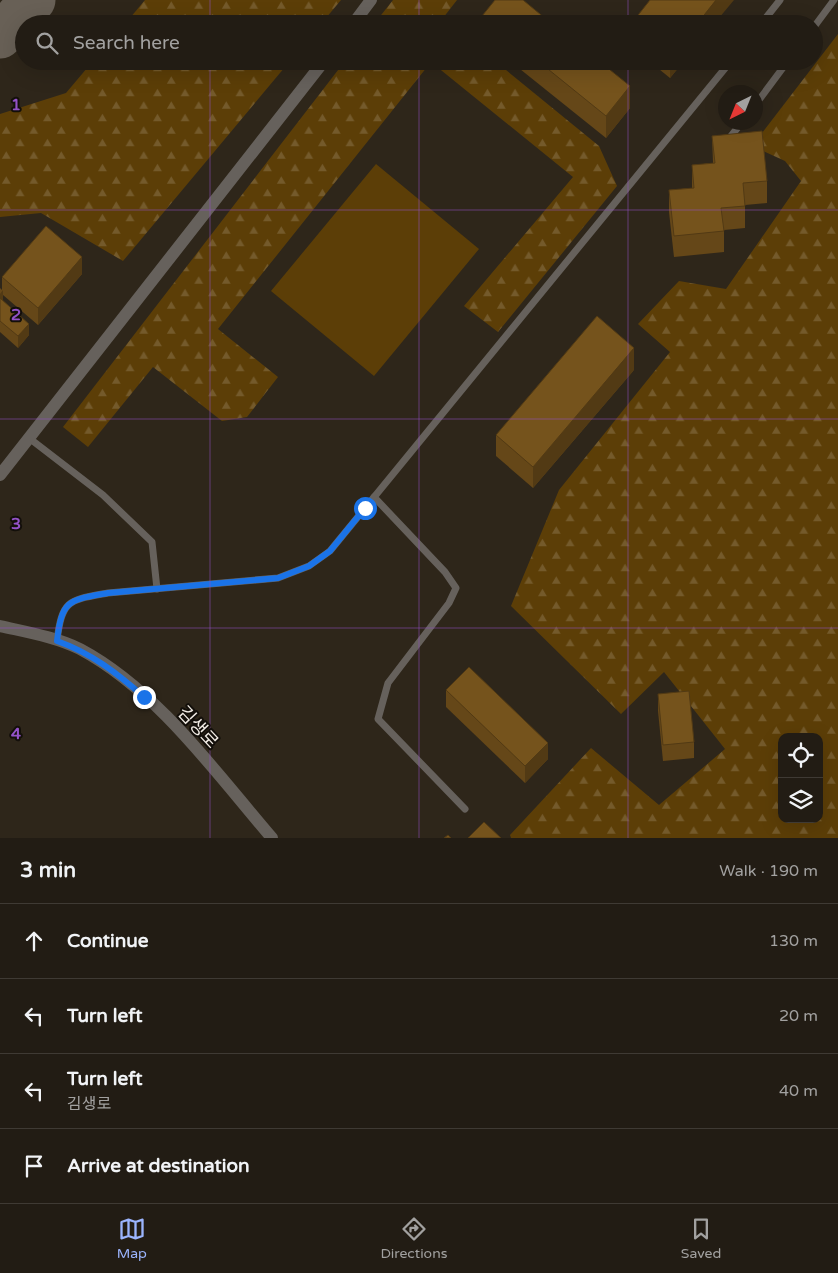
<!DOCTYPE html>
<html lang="en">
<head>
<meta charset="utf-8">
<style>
  :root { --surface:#221c14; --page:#2e2922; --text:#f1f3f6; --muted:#a2a1a0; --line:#3f3a34; --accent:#9bb4fd }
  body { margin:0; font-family:"Varela Round","Noto Sans KR",sans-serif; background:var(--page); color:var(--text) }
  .controls { position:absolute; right:15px; bottom:15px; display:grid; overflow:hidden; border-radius:10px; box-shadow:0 5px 20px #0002 }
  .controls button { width:45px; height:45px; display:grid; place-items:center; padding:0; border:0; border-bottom:1px solid var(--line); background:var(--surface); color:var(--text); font:25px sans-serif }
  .compass { position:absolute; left:718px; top:85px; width:45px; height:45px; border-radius:50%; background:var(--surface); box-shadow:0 5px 20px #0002; rotate:223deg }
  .stop { position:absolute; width:15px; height:15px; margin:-11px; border:4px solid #1a73e8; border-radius:50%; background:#fff }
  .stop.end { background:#1a73e8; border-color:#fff; box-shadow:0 1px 5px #0008 }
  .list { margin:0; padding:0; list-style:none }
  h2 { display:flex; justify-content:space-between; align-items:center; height:65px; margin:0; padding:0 20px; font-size:21px }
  h2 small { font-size:16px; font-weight:400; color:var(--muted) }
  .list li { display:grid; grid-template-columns:32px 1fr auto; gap:15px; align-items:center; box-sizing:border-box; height:75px; padding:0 20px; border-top:1px solid var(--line) }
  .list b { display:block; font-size:19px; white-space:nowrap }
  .list p { margin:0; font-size:16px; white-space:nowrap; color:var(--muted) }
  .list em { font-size:16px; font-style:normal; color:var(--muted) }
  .icon { flex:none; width:28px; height:28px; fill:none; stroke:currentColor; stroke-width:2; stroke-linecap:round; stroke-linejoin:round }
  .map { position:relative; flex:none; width:838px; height:838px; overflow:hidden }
  .search { position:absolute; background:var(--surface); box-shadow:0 5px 20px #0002; left:15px; right:15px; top:15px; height:55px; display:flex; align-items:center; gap:12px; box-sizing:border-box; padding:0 18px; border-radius:28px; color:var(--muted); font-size:19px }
  .sheet { height:365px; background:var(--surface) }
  nav { display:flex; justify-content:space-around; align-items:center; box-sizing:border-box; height:70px; border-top:1px solid var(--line); background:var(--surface); font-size:14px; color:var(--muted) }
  nav a { display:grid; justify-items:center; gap:2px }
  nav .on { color:var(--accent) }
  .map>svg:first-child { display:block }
  .forest { fill:url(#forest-firs); fill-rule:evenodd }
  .garden { fill:#5c3e07 }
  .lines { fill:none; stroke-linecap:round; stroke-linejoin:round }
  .taxiway { stroke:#686056; stroke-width:45 }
  .service { stroke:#66615c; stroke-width:7 }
  .minor { stroke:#66615c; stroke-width:12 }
  .tertiary { stroke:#66615c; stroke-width:12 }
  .wall { fill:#654718 }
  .shaded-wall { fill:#523a14 }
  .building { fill:#75531c; stroke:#523a14 }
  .route { stroke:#1a73e8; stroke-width:6 }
  .grid { fill:none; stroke:#9352c7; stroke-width:1; stroke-opacity:0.55 }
  .labels { text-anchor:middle; stroke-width:4; stroke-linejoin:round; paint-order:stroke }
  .street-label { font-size:18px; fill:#f2ece5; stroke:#130f0a }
  .grid-label { font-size:16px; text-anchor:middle; font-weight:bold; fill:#9352c7; stroke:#130f0a; stroke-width:4; stroke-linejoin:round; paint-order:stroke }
</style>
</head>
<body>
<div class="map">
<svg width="838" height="838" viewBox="0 0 838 838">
  <defs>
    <pattern id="forest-firs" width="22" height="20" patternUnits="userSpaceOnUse" patternTransform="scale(1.25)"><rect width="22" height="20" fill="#5c3e07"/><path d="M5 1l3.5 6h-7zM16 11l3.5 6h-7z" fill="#745a2b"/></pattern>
  </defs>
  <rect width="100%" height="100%" fill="#2e261a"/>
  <g class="forest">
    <path d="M145 0H341L321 24H125Z"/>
    <path d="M393 0H457L443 18 449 24H374Z"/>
    <path d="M838 34V838H511L510 835 591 748 659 805 725 749 664 672 621 714 511 606 559 490 670 352 638 324 679 281 726 289 801 181 785 161 752 146ZM782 737H819V819H782Z"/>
    <path d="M93 61H290L123 261 41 213 0 217V114L66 93Z"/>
    <path d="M345 61H495L599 146 617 186 498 332 464 306 573 177 431 62 218 329 278 377 247 417 222 421 153 367 88 447 63 427Z"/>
  </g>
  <path class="garden" d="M376 164 479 249 374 376 271 291Z"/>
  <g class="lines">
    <path class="taxiway" d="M0 36 33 0"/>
    <g class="service">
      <path d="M761 24 780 0"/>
      <path d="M814 27 834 0"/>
      <path d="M756 104 788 61"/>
      <path d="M728 140 742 122"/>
      <path d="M29 438 103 495 152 542 157 589"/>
      <path d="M374 497 445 572 456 588 449 603 388 683 378 719 465 809"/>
      <path d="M57 641C62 599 69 600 108 593L278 578 309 566 330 551 731 61"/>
    </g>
    <g class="minor">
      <path d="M353 24 371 0"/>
      <path d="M0 475 324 61"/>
    </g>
    <path class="tertiary" d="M0 626C26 632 56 637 80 649 157 690 216 773 272 838"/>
  </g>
  <g class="wall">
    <path d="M482 16 552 24H482Z"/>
    <path d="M510 61H599L630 108 606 138Z"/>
    <path d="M649 61H684L670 78Z"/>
    <path d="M712 136 767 181V203L745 205V228L724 230V252L674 257 669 212V190L692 188V165L713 163Z"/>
    <path d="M82 274 38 325 3 295V301L29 335 18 348 0 332V288L2 290V277Z"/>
    <path d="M634 370 533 488 496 456V435Z"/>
    <path d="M446 690 548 759 525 783 446 707Z"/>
    <path d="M658 694 694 742V758L663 761 658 711Z"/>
  </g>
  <g class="shaded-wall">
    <path d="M716 0H734L714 24H697Z"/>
    <path d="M670 61H684L670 78Z"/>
    <path d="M630 86V108L606 138V116Z"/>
    <path d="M82 257V274L38 325V308Z"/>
    <path d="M3 290V302L0 305V294Z"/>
    <path d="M29 324V335L18 348V336Z"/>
    <path d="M634 348V370L533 488V467Z"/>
    <path d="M548 743V759L525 783V766Z"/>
  </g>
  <g class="building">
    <path d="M495 0H523L552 24H491L482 16Z"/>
    <path d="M650 0H716L697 24H631Z"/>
    <path d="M538 61H599L630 86 606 116Z"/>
    <path d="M762 131 767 181 743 183 745 206 721 208 724 231 674 236 669 190 694 188 692 165 715 163 712 136Z"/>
    <path d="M46 226 82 257 38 308 2 277Z"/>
    <path d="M0 298 29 324 18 336 0 321Z"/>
    <path d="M597 316 634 348 533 467 496 435Z"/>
    <path d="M469 667 548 743 525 766 446 690Z"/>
    <path d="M689 691 694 742 663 745 658 694Z"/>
    <path d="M484 822 501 838H468Z"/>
    <path d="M448 835 451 838H444Z"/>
  </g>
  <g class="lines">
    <path class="route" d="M144 697C117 673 91 653 57 641 62 599 69 600 108 593L278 578 309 566 330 551 365 508"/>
  </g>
  <path class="grid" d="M210 0V24M419 0V24M628 0V24M210 61V838M419 61V838M628 61V838M0 210H838M0 419H838M0 628H838"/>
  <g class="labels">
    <g class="street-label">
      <text transform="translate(198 727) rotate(47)" y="6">김생로</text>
    </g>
  </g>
  <g class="grid-label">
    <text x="16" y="110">1</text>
    <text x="16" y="320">2</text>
    <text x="16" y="529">3</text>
    <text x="16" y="739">4</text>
  </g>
</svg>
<div class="controls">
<button><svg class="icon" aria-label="locate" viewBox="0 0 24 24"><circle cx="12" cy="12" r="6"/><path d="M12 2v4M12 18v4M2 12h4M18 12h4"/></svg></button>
<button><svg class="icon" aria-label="layers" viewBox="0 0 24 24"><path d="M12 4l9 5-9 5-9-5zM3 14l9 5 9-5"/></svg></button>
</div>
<svg class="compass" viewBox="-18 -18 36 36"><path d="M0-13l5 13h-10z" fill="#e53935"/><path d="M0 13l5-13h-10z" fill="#a2a1a0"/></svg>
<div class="stop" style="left:365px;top:508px"></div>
<div class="stop end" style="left:144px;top:697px"></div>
<div class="search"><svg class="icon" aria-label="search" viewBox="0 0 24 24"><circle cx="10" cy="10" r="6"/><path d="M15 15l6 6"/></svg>Search here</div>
</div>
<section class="sheet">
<h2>3 min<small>Walk · 190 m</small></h2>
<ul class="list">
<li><svg class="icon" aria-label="ahead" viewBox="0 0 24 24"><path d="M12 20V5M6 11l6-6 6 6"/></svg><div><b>Continue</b></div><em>130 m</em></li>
<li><svg class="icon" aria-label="left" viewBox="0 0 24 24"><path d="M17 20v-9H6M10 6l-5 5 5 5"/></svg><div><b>Turn left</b></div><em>20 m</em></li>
<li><svg class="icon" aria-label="left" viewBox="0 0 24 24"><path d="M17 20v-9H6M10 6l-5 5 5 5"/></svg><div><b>Turn left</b><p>김생로</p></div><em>40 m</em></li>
<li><svg class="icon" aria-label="arrive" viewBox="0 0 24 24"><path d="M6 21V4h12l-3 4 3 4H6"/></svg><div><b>Arrive at destination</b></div></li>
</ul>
</section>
<nav>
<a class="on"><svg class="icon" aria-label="map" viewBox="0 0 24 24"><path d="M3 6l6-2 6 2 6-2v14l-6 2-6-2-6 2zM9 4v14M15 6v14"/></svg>Map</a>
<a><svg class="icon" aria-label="directions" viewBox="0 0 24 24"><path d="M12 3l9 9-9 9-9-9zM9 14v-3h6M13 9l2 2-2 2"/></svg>Directions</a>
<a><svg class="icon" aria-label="saved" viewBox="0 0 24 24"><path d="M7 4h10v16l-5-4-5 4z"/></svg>Saved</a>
</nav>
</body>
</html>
